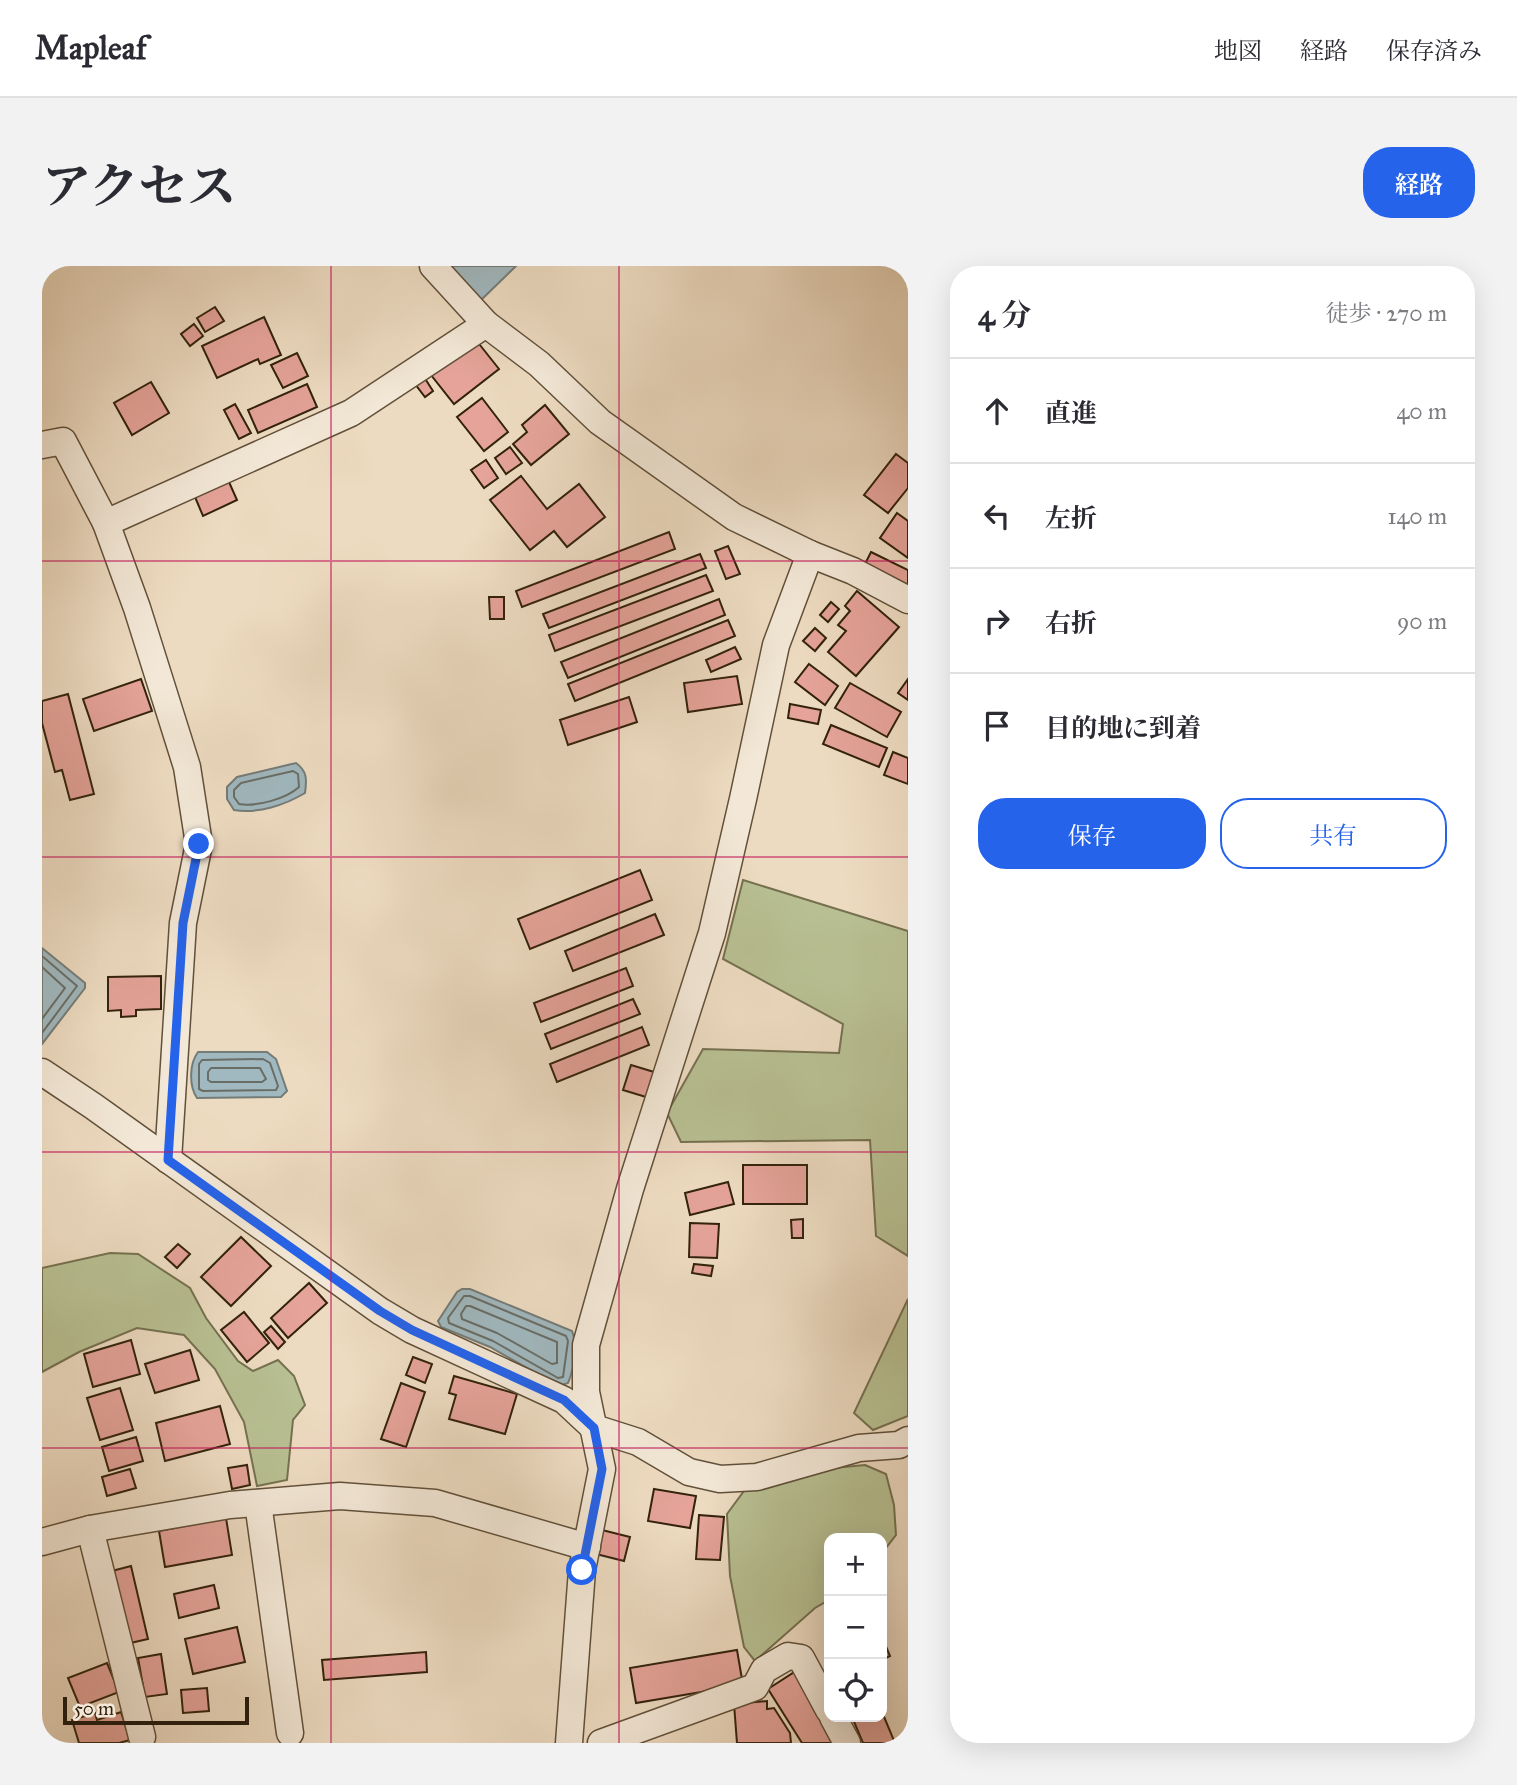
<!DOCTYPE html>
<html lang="ja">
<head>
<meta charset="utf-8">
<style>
  :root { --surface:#fff; --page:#f2f2f3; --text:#2b2b33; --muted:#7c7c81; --line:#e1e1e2; --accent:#2563eb }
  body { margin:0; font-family:"IM FELL Great Primer","Noto Serif JP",serif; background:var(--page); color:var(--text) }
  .controls { position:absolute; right:21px; bottom:21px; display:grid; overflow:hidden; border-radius:14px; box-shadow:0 7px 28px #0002 }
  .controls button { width:63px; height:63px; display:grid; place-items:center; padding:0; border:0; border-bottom:2px solid var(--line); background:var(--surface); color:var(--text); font:35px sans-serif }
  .scale { position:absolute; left:21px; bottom:18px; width:186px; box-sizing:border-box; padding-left:7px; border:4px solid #32220d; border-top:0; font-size:19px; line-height:24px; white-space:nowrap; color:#32220d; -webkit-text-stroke:5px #f3e8d7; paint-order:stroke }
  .stop { position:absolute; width:21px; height:21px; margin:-16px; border:5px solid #2563eb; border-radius:50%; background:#fff }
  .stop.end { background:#2563eb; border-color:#fff; box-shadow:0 2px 7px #0008 }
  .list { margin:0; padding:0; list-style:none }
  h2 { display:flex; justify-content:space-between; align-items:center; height:91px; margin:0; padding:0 28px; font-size:30px }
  h2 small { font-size:23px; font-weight:400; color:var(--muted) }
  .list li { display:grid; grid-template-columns:46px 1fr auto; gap:21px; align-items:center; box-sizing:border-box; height:105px; padding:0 28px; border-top:2px solid var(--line) }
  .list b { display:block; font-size:26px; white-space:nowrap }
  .list em { font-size:23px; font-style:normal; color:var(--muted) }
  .actions { display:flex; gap:14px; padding:21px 28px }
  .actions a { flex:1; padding:16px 0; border:2px solid var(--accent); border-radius:28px; text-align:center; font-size:24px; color:var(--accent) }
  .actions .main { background:var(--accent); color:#fff }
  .icon { flex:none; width:38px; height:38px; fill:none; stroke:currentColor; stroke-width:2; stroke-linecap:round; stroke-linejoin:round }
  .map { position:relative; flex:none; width:866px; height:1477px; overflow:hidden; border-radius:28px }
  header { display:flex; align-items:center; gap:42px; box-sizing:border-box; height:98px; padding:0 35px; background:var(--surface); border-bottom:2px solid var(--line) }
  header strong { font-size:33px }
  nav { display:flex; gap:38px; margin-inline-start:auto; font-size:24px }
  .intro { display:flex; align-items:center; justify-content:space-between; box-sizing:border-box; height:168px; padding:0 42px }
  h1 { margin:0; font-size:49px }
  .button { padding:18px 32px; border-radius:28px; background:var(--accent); color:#fff; font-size:24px; font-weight:700 }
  main { display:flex; gap:42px; padding:0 42px }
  aside { flex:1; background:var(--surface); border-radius:28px; box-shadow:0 7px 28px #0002 }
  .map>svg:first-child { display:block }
  .green { fill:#b8c093; stroke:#757150; stroke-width:2 }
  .water { fill:#a0b8bf; stroke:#747c78; stroke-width:2 }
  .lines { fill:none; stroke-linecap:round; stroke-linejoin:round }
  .shore { stroke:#696d66; stroke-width:2 }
  .building { fill:#e5a399; stroke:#32220d; stroke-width:2 }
  .minor-casing { stroke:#61503a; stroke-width:29 }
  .minor { stroke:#f3e8d7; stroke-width:26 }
  .route { stroke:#2563eb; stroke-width:9 }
  .grid { fill:none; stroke:#c2185b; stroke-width:2; stroke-opacity:0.55 }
</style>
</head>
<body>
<header>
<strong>Mapleaf</strong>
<nav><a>地図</a><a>経路</a><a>保存済み</a></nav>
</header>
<div class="intro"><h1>アクセス</h1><a class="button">経路</a></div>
<main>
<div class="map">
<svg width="866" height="1477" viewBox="0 0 866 1477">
  <rect width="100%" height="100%" fill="#eddbc1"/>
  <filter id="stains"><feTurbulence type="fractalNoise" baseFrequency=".00286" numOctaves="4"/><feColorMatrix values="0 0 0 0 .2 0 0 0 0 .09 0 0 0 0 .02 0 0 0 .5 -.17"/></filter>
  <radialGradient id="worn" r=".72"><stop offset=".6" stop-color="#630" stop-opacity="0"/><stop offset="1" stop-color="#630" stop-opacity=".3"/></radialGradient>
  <g class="green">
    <path d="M701 614 866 665V990L834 970 828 874 639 876 625 847 661 783 797 787 801 758 681 693Z"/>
    <path d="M68 987 96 988 148 1022 164 1052 196 1095 211 1105 236 1094 252 1110 263 1139 251 1154 245 1214 215 1220 202 1156 173 1103 142 1069 95 1062 37 1086 0 1106V1002Z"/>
    <path d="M866 1033V1150L831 1164 812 1147Z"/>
    <path d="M823 1199 844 1208 852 1239 854 1269 840 1287V1272H787V1334L773 1342 713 1395 702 1381 688 1310 685 1248 702 1225 791 1202Z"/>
  </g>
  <g class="water">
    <path d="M410 0H474L437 36 407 3Z"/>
    <path d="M254 497C265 505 265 513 263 527 243 539 216 548 192 544L185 533V521L195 511Z"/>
    <path d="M0 682 43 717V722L0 778Z"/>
    <path d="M156 786H225L234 793 245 825 239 831 155 832C147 820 147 798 156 786Z"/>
    <path d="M420 1023H428L530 1065C536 1080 532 1103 526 1117L517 1120 448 1081 399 1061 396 1055 415 1026Z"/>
  </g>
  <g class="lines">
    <g class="shore">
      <path d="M251 505 256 508 257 521C244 533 214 541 197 538L192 531V524L199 517Z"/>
      <path d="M0 690 35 720 0 767"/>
      <path d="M0 701 23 722 0 753"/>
      <path d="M221 793 228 797 236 820 234 824 161 825 157 823V798L160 794Z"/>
      <path d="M169 802H218L224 813 220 816H169L166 814V806Z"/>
      <path d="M422 1030H428L524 1070 526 1075 521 1111 516 1112 451 1075 407 1057 406 1052Z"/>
      <path d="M428 1040 515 1076V1097L510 1098 455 1067 420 1053 419 1048 424 1040Z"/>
    </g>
  </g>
  <g class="building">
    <path d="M173 41 182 55 163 66 155 52Z"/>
    <path d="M222 51 239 89 218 98 216 93 175 112 160 80Z"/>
    <path d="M152 58 161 70 148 80 139 68Z"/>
    <path d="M434 74 457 103 412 138 389 109Z"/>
    <path d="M255 87 266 110 241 122 229 99Z"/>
    <path d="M382 111 391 125 383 131 373 118Z"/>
    <path d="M109 116 127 147 90 169 72 137Z"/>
    <path d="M265 118 275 141 216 167 206 144Z"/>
    <path d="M440 132 466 166 442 185 415 151Z"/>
    <path d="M193 138 209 167 197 173 182 144Z"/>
    <path d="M503 139 527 168 489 199 471 178 485 166 480 159Z"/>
    <path d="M468 181 480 197 464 208 453 192Z"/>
    <path d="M854 188 866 197V222L846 247 822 229Z"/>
    <path d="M444 194 456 212 442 222 429 204Z"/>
    <path d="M479 210 505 243 537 218 563 251 525 281 512 265 488 284 448 234Z"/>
    <path d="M187 216 195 234 161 250 153 231Z"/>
    <path d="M855 247 866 255V292L838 272Z"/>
    <path d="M627 266 633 283 480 341 474 325Z"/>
    <path d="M686 280 698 308 684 313 673 285Z"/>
    <path d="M829 286 866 304V319L823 298Z"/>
    <path d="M658 288 664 302 507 362 501 348Z"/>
    <path d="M664 309 671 325 513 385 507 369Z"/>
    <path d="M815 325 857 361 814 410 786 386 804 365 796 359 808 345 803 340Z"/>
    <path d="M447 331H462V353H448Z"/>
    <path d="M677 333 683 349 526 412 519 396Z"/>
    <path d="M789 336 797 343 786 356 778 349Z"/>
    <path d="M686 354 693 370 533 435 526 418Z"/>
    <path d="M773 362 784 372 773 385 761 375Z"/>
    <path d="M693 381 699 393 669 406 664 394Z"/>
    <path d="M767 398 796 420 783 439 753 416Z"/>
    <path d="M695 410 700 438 646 446 642 417Z"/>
    <path d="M99 413 110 445 52 465 41 433Z"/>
    <path d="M866 413V434L856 427Z"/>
    <path d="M808 417 859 446 845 471 793 442Z"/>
    <path d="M26 428 52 528 28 534 20 504 13 506 0 457V435Z"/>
    <path d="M587 431 595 456 526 479 518 454Z"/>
    <path d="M748 438 779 444 776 458 746 452Z"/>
    <path d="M789 459 845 482 837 501 781 478Z"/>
    <path d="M851 486 866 492V518L842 509Z"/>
    <path d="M598 604 610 634 488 683 476 653Z"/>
    <path d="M613 648 622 669 531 705 523 685Z"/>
    <path d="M584 702 591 720 499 756 492 737Z"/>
    <path d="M119 710V743L94 744V750L79 751V744L66 745V711Z"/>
    <path d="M591 733 598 748 509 783 503 768Z"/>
    <path d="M600 761 607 779 515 816 508 798Z"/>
    <path d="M589 799 612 806 604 831 581 824Z"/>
    <rect x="701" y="899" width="64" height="39"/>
    <path d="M686 916 692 938 648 949 643 927Z"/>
    <path d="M761 953V972H750L749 954Z"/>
    <path d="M648 957 677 958 675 992 647 991Z"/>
    <path d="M199 971 229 1000 189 1040 159 1011Z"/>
    <path d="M136 978 148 988 135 1002 123 991Z"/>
    <path d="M652 998 671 1000 669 1010 650 1007Z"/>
    <path d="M267 1017 285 1037 246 1072 229 1052Z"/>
    <path d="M202 1046 227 1077 205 1096 179 1064Z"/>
    <path d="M229 1060 243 1076 236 1083 222 1066Z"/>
    <path d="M89 1074 98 1108 51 1121 42 1088Z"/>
    <path d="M148 1084 157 1114 113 1127 103 1098Z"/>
    <path d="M371 1091 390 1098 383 1117 364 1109Z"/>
    <path d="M412 1110 475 1128 463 1168 407 1153 414 1129 407 1127Z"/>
    <path d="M359 1117 383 1126 364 1181 339 1173Z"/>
    <path d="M78 1122 91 1164 58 1174 45 1132Z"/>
    <path d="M178 1140 188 1178 123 1195 114 1157Z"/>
    <path d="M94 1171 101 1195 67 1205 60 1181Z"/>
    <path d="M205 1199 208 1219 190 1223 186 1202Z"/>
    <path d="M88 1203 94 1222 65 1230 60 1211Z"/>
    <path d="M612 1223 654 1230 648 1262 606 1255Z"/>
    <path d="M657 1249 682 1251 678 1294 654 1293Z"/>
    <path d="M184 1252 190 1289 123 1301 117 1265Z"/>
    <path d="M560 1264 588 1271 582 1295 554 1288Z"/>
    <path d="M89 1300 106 1373 84 1378 66 1306Z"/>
    <path d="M172 1319 177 1342 137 1352 132 1328Z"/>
    <path d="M195 1361 203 1396 151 1408 143 1373Z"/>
    <path d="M840 1371 848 1390 840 1394Z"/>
    <path d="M695 1384 701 1419 594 1437 588 1402Z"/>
    <path d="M384 1386 385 1406 282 1414 280 1394Z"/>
    <path d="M119 1388 125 1428 103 1431 96 1392Z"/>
    <path d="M65 1397 77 1426 38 1441 26 1412Z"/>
    <path d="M754 1405 799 1477H760L726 1423Z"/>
    <path d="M165 1422 167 1445 141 1447 139 1424Z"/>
    <path d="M725 1435V1443L732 1442 748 1467 749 1477H695L692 1438Z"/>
    <path d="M79 1446 88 1474 77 1477H37L30 1454 53 1447 55 1454Z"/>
    <path d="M840 1446 853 1477H821L810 1451H840Z"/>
  </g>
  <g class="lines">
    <defs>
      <g id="minor">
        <path d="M391 0 444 58 497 98 558 156 692 251 768 288 811 305 866 334"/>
        <path d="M0 179 21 175 64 257"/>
        <path d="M0 806 51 840 338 1045 370 1064 522 1134 552 1162 596 1176 647 1206 678 1213 715 1211 817 1182 857 1179 866 1174"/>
        <path d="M126 894 141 657 157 578 145 501 95 342 64 257 309 147 444 58"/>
        <path d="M216 1237 248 1467"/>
        <path d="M48 1263 100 1471"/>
        <path d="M0 1276 48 1263 188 1239 298 1230 393 1237 545 1281"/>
        <path d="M791 1451 805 1477"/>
        <path d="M527 1477 540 1304 560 1203 544 1126V1079L588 923 670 667 701 533 734 379 768 288"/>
        <path d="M559 1477 713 1421 722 1404 746 1390 759 1392 787 1444"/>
      </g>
    </defs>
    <use href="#minor" class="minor-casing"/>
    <use href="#minor" class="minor"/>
  </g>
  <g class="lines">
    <path class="route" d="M157 578 141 657 126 894 338 1045 370 1064 522 1134 552 1162 560 1203 540 1304"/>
  </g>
  <path class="grid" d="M289 0V1477M577 0V1477M0 295H866M0 591H866M0 886H866M0 1182H866"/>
  <rect width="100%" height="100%" filter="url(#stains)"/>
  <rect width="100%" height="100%" fill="url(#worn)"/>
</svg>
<div class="controls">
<button>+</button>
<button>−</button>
<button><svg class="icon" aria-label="locate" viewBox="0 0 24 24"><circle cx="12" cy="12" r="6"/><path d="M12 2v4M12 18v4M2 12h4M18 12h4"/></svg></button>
</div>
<div class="scale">50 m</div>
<div class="stop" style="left:540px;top:1304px"></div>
<div class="stop end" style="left:157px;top:578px"></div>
</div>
<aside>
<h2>4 分<small>徒歩 · 270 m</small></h2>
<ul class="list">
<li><svg class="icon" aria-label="ahead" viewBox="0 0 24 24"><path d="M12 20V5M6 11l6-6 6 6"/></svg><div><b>直進</b></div><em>40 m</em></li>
<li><svg class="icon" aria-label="left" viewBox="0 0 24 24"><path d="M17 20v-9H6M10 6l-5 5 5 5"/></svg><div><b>左折</b></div><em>140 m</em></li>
<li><svg class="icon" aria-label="right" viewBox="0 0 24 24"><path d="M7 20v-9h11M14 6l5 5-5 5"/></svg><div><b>右折</b></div><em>90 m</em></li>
<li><svg class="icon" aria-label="arrive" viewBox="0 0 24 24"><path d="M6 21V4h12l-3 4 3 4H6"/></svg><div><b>目的地に到着</b></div></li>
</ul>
<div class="actions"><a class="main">保存</a><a>共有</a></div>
</aside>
</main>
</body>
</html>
